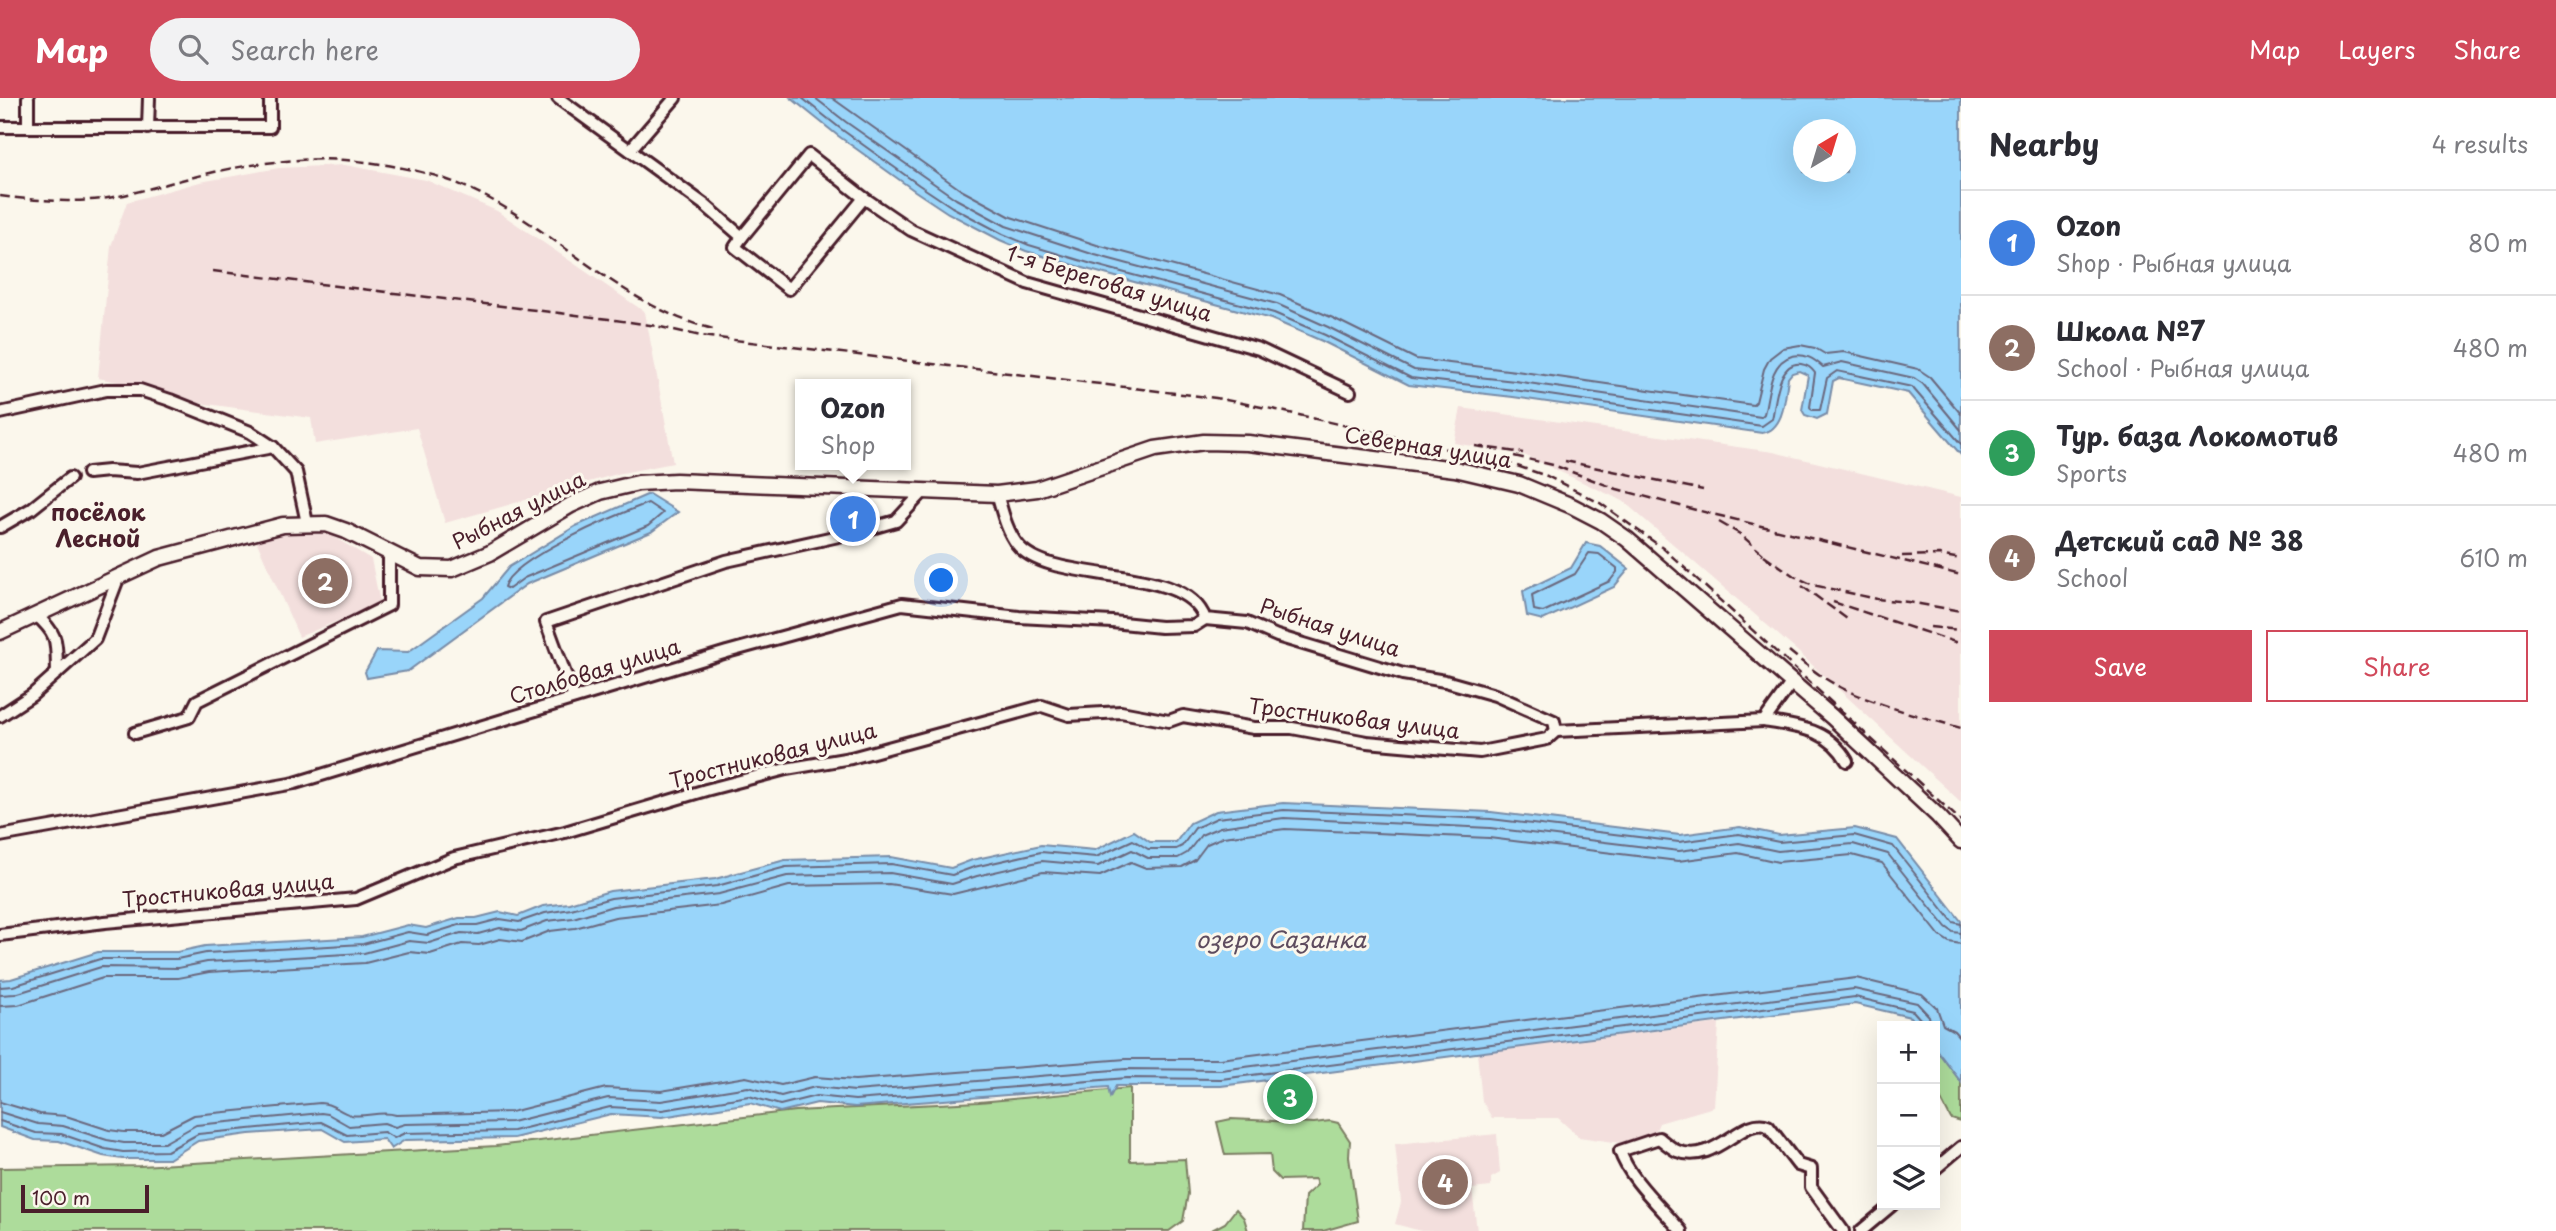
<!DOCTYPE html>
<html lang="en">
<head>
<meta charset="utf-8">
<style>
  :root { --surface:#fff; --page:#f2f2f3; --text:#2b2b33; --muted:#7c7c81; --line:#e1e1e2; --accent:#d1495b }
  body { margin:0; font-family:"Playpen Sans",sans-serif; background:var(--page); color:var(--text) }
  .controls { position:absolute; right:21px; bottom:21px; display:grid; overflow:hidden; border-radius:0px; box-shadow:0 7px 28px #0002 }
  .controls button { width:63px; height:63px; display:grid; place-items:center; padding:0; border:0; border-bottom:2px solid var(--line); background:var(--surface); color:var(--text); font:35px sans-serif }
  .compass { position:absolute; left:1793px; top:21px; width:63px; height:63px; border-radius:50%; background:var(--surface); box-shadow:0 7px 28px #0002; rotate:38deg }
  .scale { position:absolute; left:21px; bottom:18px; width:128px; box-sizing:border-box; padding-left:7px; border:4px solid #4a1f2b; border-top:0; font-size:19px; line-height:24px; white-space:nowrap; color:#4a1f2b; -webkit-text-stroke:5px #fbf7ec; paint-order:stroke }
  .you { position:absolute; left:942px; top:483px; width:24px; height:24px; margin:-18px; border:5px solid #fff; border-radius:50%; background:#1a73e8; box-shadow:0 0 0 10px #1a73e833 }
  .badge { display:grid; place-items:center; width:46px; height:46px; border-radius:50%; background:var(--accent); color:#fff; font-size:23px; font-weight:700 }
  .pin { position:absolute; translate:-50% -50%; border:4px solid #fff; box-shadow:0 2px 7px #0006 }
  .popup { position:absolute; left:795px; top:281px; width:116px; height:91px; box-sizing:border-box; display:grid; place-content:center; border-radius:0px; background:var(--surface); filter:drop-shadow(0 2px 5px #0005); font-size:23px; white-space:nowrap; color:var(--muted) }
  .popup b { font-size:26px; color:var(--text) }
  .popup::after { content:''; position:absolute; left:50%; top:100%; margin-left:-14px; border:14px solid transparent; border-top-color:var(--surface) }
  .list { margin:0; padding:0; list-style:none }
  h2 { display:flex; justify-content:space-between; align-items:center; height:91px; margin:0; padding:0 28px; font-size:30px }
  h2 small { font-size:23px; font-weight:400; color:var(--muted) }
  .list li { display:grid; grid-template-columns:46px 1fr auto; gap:21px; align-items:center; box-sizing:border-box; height:105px; padding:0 28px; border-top:2px solid var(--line) }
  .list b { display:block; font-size:26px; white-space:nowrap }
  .list p { margin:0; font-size:23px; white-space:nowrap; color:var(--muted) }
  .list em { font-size:23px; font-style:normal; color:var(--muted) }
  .actions { display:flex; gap:14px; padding:21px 28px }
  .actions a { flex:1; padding:16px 0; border:2px solid var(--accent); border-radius:0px; text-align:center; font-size:24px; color:var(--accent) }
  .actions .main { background:var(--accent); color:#fff }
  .icon { flex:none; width:38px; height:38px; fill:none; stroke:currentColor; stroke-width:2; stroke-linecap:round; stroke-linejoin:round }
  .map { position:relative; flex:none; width:1961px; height:1133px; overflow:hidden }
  header { display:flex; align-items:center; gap:42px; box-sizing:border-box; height:98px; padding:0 35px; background:var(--accent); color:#fff }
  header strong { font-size:33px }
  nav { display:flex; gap:38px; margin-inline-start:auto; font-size:24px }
  .search { width:490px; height:63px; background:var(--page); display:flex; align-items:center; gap:18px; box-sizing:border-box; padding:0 24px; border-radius:38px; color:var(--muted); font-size:26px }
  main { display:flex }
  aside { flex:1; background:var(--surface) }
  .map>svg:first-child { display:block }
  .built { fill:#f3dfdd }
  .green { fill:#addc9b; stroke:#7c7e63; stroke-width:2 }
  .water { fill:#99d5fa; stroke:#798ca7; stroke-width:2; fill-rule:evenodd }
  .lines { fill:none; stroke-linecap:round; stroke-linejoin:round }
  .shore { stroke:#6a687e; stroke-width:2 }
  .street-casing { stroke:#4a1f2b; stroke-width:16 }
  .secondary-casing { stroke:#4a1f2b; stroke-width:19 }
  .street { stroke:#fbf7ec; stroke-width:10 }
  .secondary { stroke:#fbf7ec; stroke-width:14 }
  .rail { stroke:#4a1f2b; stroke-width:2.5; stroke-dasharray:10 5; stroke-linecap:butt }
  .labels { text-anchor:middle; stroke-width:6; stroke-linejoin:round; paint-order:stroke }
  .street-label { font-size:21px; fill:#4a1f2b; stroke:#fbf7ec }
  .neighbourhood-label { font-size:23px; font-weight:bold; fill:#4a1f2b; stroke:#fbf7ec }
  .water-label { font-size:23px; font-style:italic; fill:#5e4c5f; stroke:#fbf7ec }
</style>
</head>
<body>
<header>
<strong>Map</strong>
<div class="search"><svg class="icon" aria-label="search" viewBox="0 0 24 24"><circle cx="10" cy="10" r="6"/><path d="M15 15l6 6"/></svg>Search here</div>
<nav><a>Map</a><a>Layers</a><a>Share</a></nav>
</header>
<main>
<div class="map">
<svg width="1961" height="1133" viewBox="0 0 1961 1133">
  <rect width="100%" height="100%" fill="#fbf7ec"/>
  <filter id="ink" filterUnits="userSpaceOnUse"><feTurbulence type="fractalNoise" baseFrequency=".0143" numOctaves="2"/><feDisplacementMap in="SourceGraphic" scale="14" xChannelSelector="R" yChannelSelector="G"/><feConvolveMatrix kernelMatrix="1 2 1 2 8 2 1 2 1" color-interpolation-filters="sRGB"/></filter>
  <g filter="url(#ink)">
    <g class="built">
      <path d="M345 67 426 82 497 113 645 214 673 365 617 376 445 425 417 330 315 346 311 320 177 302 143 289 98 280 111 148 127 104 200 84 279 70Z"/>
      <path d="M1461 310 1773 354 1961 399V704L1796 552 1623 403 1524 357 1454 345Z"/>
      <path d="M322 432 371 461 380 505 299 539 255 440Z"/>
      <path d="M1719 925 1714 1009 1659 1025 1653 1039 1621 1045 1579 1039 1558 1020H1492L1482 1003 1477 955Z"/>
      <path d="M1497 1036 1500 1075 1491 1080V1089L1472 1091 1477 1133H1421L1395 1126 1401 1104 1395 1046Z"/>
    </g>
    <g class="green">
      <path d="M1940 956 1961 984V1024L1951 1021 1935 990V957Z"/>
      <path d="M1130 990V1063L1185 1061 1188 1096 1183 1123 1169 1133H0V1070L140 1068 496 1048 795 1013 979 1004Z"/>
      <path d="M1231 1021 1314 1025 1330 1023 1338 1025 1350 1043 1349 1059 1358 1123 1323 1133H1303L1305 1098 1317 1087 1315 1081 1280 1082 1272 1074 1270 1056 1225 1057 1217 1024Z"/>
      <path d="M1236 1111 1244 1120 1248 1133H1210L1225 1125Z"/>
    </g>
    <g class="water">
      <path d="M791 0H1961V357L1908 295 1839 280 1833 283 1827 316 1817 321 1805 317 1802 312 1808 277 1799 273 1792 275 1788 280C1785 298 1785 332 1762 335L1513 299 1409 287 1322 243 1271 221 1090 172 1026 153 1000 142 948 115 915 93 837 37ZM1804 32H1846V74H1804Z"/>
      <path d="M649 396 678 414 651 434 527 486 408 573 367 580 365 574 377 553 408 554 483 500 509 469 576 428Z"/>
      <path d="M1586 445 1600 448 1629 471 1614 489 1543 522 1527 518 1523 493 1571 470Z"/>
      <path d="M1283 705 1491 714 1680 737 1740 729 1779 737 1855 730 1897 741 1961 823V984L1935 950V928H1917L1910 919 1855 906 1221 988H1116L1110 999 1108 989 855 1009 817 1005 780 1014 750 1005 662 1019 611 1016 514 1040 405 1042 391 1051 384 1041 345 1044 322 1031 249 1036 198 1043 169 1061H122L103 1058 59 1043 35 1042 0 1029V882L11 881 98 854H177L205 848 362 839 408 827 426 830 459 820H476L500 814 518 818 543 808 569 805 610 793 715 781 785 762 891 759 951 770 972 762 1041 747 1095 752 1134 733 1150 744H1176L1190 725 1216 713Z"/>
    </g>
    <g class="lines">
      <g class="shore">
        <path d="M802 0 841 31 919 87 952 109 1003 136 1029 147 1092 166 1274 215 1325 237 1411 280 1514 292 1762 328 1772 321C1776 305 1777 263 1801 266 1808 267 1811 270 1815 275L1810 309 1812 312H1820L1827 280 1837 273 1912 289 1961 346"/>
        <path d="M815 0 846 24 956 101 1006 128 1095 157 1277 206 1328 229 1414 272 1515 283 1761 319 1764 316C1769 297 1769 264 1792 258 1805 255 1814 261 1823 269L1842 264 1914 280 1923 286 1961 332"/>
        <path d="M832 0 961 92 1011 119 1097 147 1280 197 1333 220 1416 261 1516 273 1753 307 1756 304 1764 271 1770 260 1783 250 1800 247 1815 250 1825 256 1844 254 1918 271 1930 279 1961 316"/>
        <path d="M648 405 663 415 648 428 524 480 509 491 504 489C511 461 619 416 648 405Z"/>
        <path d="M1589 455 1599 456 1617 470V474L1610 483 1543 514 1534 512 1532 497 1575 476Z"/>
        <path d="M0 889 13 888 100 861H177L206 855 363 846 408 834 427 837 459 827H477L500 821 519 824 545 815 571 811 611 800 717 788 786 769 891 766 952 777 974 769 1041 754 1096 759 1133 742 1148 751H1176L1182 748 1195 730 1217 720 1284 712 1491 721 1679 744 1739 736 1779 744 1854 737 1893 748 1953 824 1961 826"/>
        <path d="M0 897 15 896 101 869 178 870 207 864 364 855 409 843 429 845 461 835 478 836 500 830 521 833 547 823 573 820 613 808 719 796 787 778 890 775 952 786 977 778 1042 763 1098 768 1132 752 1148 760H1178L1187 755 1201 737 1220 729 1284 720 1490 730 1679 753 1739 745 1778 753 1853 746 1888 756 1946 829 1953 834 1961 835"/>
        <path d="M0 908 18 907 103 880H178L209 874 365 865 409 854 430 856 462 846 479 847 500 841 522 844 550 833 575 830 615 819 721 807 789 788 889 786 953 796 1043 774 1100 778 1131 764 1146 770 1182 769 1195 762 1207 746 1223 739 1285 731 1489 740 1678 763 1738 755 1778 764 1852 757 1882 765 1940 838 1949 844 1961 846"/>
        <path d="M0 1004 40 1016 66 1018 109 1032 124 1034H161L194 1017 320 1005C333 1005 339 1014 351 1017 365 1020 381 1012 396 1017L511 1014 606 990 661 993 746 979 781 987 815 979 855 982 1126 961H1220L1856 880 1922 896 1937 910 1943 927 1954 933 1961 941"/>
        <path d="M0 1014 38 1026 63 1028 107 1042 124 1045H164L196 1027 321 1015 328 1016 349 1028 384 1025 395 1029 405 1026 512 1024 608 1000 661 1003 748 989 781 998 815 989 855 993 1126 971 1221 972 1854 891 1917 905 1929 918 1931 928"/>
        <path d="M0 1023 36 1035 61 1036 105 1051 123 1054 167 1053 198 1036 321 1024 347 1037 384 1034 394 1040 405 1035 513 1033 610 1009 662 1012 749 998 780 1007 816 998 855 1002 1127 980 1221 981 1855 899 1913 913 1921 922 1922 928"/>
      </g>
      <defs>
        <g id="street">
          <path d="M558 0 705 107 742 139 735 149 789 191 864 100"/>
          <path d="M0 29H270V0"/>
          <path d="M28 29V0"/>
          <path d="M148 30 149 0"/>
          <path d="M630 52 675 0"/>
          <path d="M742 139 809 57 864 100 911 132 1027 185 1259 251 1350 294"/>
          <path d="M0 315 106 292H140L170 302 250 334 273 349 296 374 307 425"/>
          <path d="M88 375 108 373 137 375 273 349"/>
          <path d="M997 396C1002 412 1006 432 1017 446 1050 489 1185 463 1205 521L1247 525 1277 538 1403 576 1445 583 1495 597 1554 623 1556 633 1764 623 1792 584"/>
          <path d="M0 429 31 411 70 380"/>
          <path d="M36 517C60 538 56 545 57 575"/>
          <path d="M574 600 546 524 726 463 861 433 896 423 923 394"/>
          <path d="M0 618 32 597 95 541 119 478"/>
          <path d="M1764 623C1798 629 1828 630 1847 663"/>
          <path d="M135 635 189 619 197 603 389 507V456"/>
          <path d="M0 738 295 685 727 554 902 506 1019 519 1112 524 1161 529 1194 528 1205 521"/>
          <path d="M0 837 105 824 356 801 454 760 565 734 706 692 786 671 851 660 1042 608 1069 617 1121 614 1169 623 1183 618 1254 630H1292L1367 644 1480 654 1547 641 1556 633"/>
          <path d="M1935 1071 1961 1049"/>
          <path d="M1681 1133C1662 1110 1629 1081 1620 1053L1659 1040C1664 1044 1671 1050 1677 1053 1716 1068 1742 1017 1768 1028L1798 1067 1811 1071V1089L1843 1133"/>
          <path d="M1861 1133 1892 1107"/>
        </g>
        <path id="secondary" d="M0 534 159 460 283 427 326 426 346 433 420 470 452 471 490 455 571 407 600 394 638 385 676 383 997 396 1037 391 1155 351 1204 344 1248 345 1455 371 1519 386 1572 408 1601 423 1627 441 1832 619 1938 718 1961 743"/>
      </defs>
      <use href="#street" class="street-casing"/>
      <use href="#secondary" class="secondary-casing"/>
      <use href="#street" class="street"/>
      <use href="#secondary" class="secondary"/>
      <g class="rail">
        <path d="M0 98C32 102 68 105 101 101 132 97 163 86 194 79 228 70 264 64 299 62 341 59 385 65 425 75 534 102 604 204 713 231"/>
        <path d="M213 173 609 221 656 228 701 238 1216 300 1277 312 1508 365 1547 378 1600 405 1664 451 1961 723"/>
        <path d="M1475 348 1523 355"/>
        <path d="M1514 358 1553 367 1617 391 1684 409 1961 477"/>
        <path d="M1565 363 1703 392"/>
        <path d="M1719 424 1740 436 1772 464"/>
        <path d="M1764 457 1794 478 1813 487 1877 501 1908 504 1961 513"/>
        <path d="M1902 458 1939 457 1961 461"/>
        <path d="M1802 488 1850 523"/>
        <path d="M1833 504 1961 546"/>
        <path d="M1930 529 1961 532"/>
        <path d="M1789 553C1807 568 1826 583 1848 593 1884 609 1923 619 1961 630"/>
      </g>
    </g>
  </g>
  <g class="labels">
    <g class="street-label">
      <text transform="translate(1109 186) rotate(17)" y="7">1-я Береговая улица</text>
      <text transform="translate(1428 350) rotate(9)" y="7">Северная улица</text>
      <text transform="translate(519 413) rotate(-27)" y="7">Рыбная улица</text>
      <text transform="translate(1330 530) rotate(18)" y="7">Рыбная улица</text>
      <text transform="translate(595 574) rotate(-17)" y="7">Столбовая улица</text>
      <text transform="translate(1354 621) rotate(7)" y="7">Тростниковая улица</text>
      <text transform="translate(773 658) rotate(-14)" y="7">Тростниковая улица</text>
      <text transform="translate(228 793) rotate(-5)" y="7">Тростниковая улица</text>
    </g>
    <g class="neighbourhood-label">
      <text x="98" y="423">посёлок<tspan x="98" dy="26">Лесной</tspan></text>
    </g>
    <g class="water-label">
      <text x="1281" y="850">озеро Сазанка</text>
    </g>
  </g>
</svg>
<div class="controls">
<button>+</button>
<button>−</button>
<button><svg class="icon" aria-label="layers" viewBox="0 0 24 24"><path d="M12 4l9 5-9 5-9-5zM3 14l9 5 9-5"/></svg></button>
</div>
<svg class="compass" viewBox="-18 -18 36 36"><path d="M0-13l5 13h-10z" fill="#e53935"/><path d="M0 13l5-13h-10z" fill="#7c7c81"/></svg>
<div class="scale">100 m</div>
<div class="you"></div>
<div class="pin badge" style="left:853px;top:421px;background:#3f7fe0">1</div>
<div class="popup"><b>Ozon</b>Shop</div>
<div class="pin badge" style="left:325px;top:483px;background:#8d6e63">2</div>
<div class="pin badge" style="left:1290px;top:999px;background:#2e9e5b">3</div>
<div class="pin badge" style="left:1445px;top:1084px;background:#8d6e63">4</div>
</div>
<aside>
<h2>Nearby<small>4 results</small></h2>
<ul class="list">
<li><span class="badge" style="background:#3f7fe0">1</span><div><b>Ozon</b><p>Shop · Рыбная улица</p></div><em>80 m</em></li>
<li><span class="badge" style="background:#8d6e63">2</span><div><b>Школа №7</b><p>School · Рыбная улица</p></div><em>480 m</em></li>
<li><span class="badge" style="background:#2e9e5b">3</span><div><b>Тур. база Локомотив</b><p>Sports</p></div><em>480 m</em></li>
<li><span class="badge" style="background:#8d6e63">4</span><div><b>Детский сад № 38</b><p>School</p></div><em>610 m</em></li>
</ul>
<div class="actions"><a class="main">Save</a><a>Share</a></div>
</aside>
</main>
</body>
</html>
